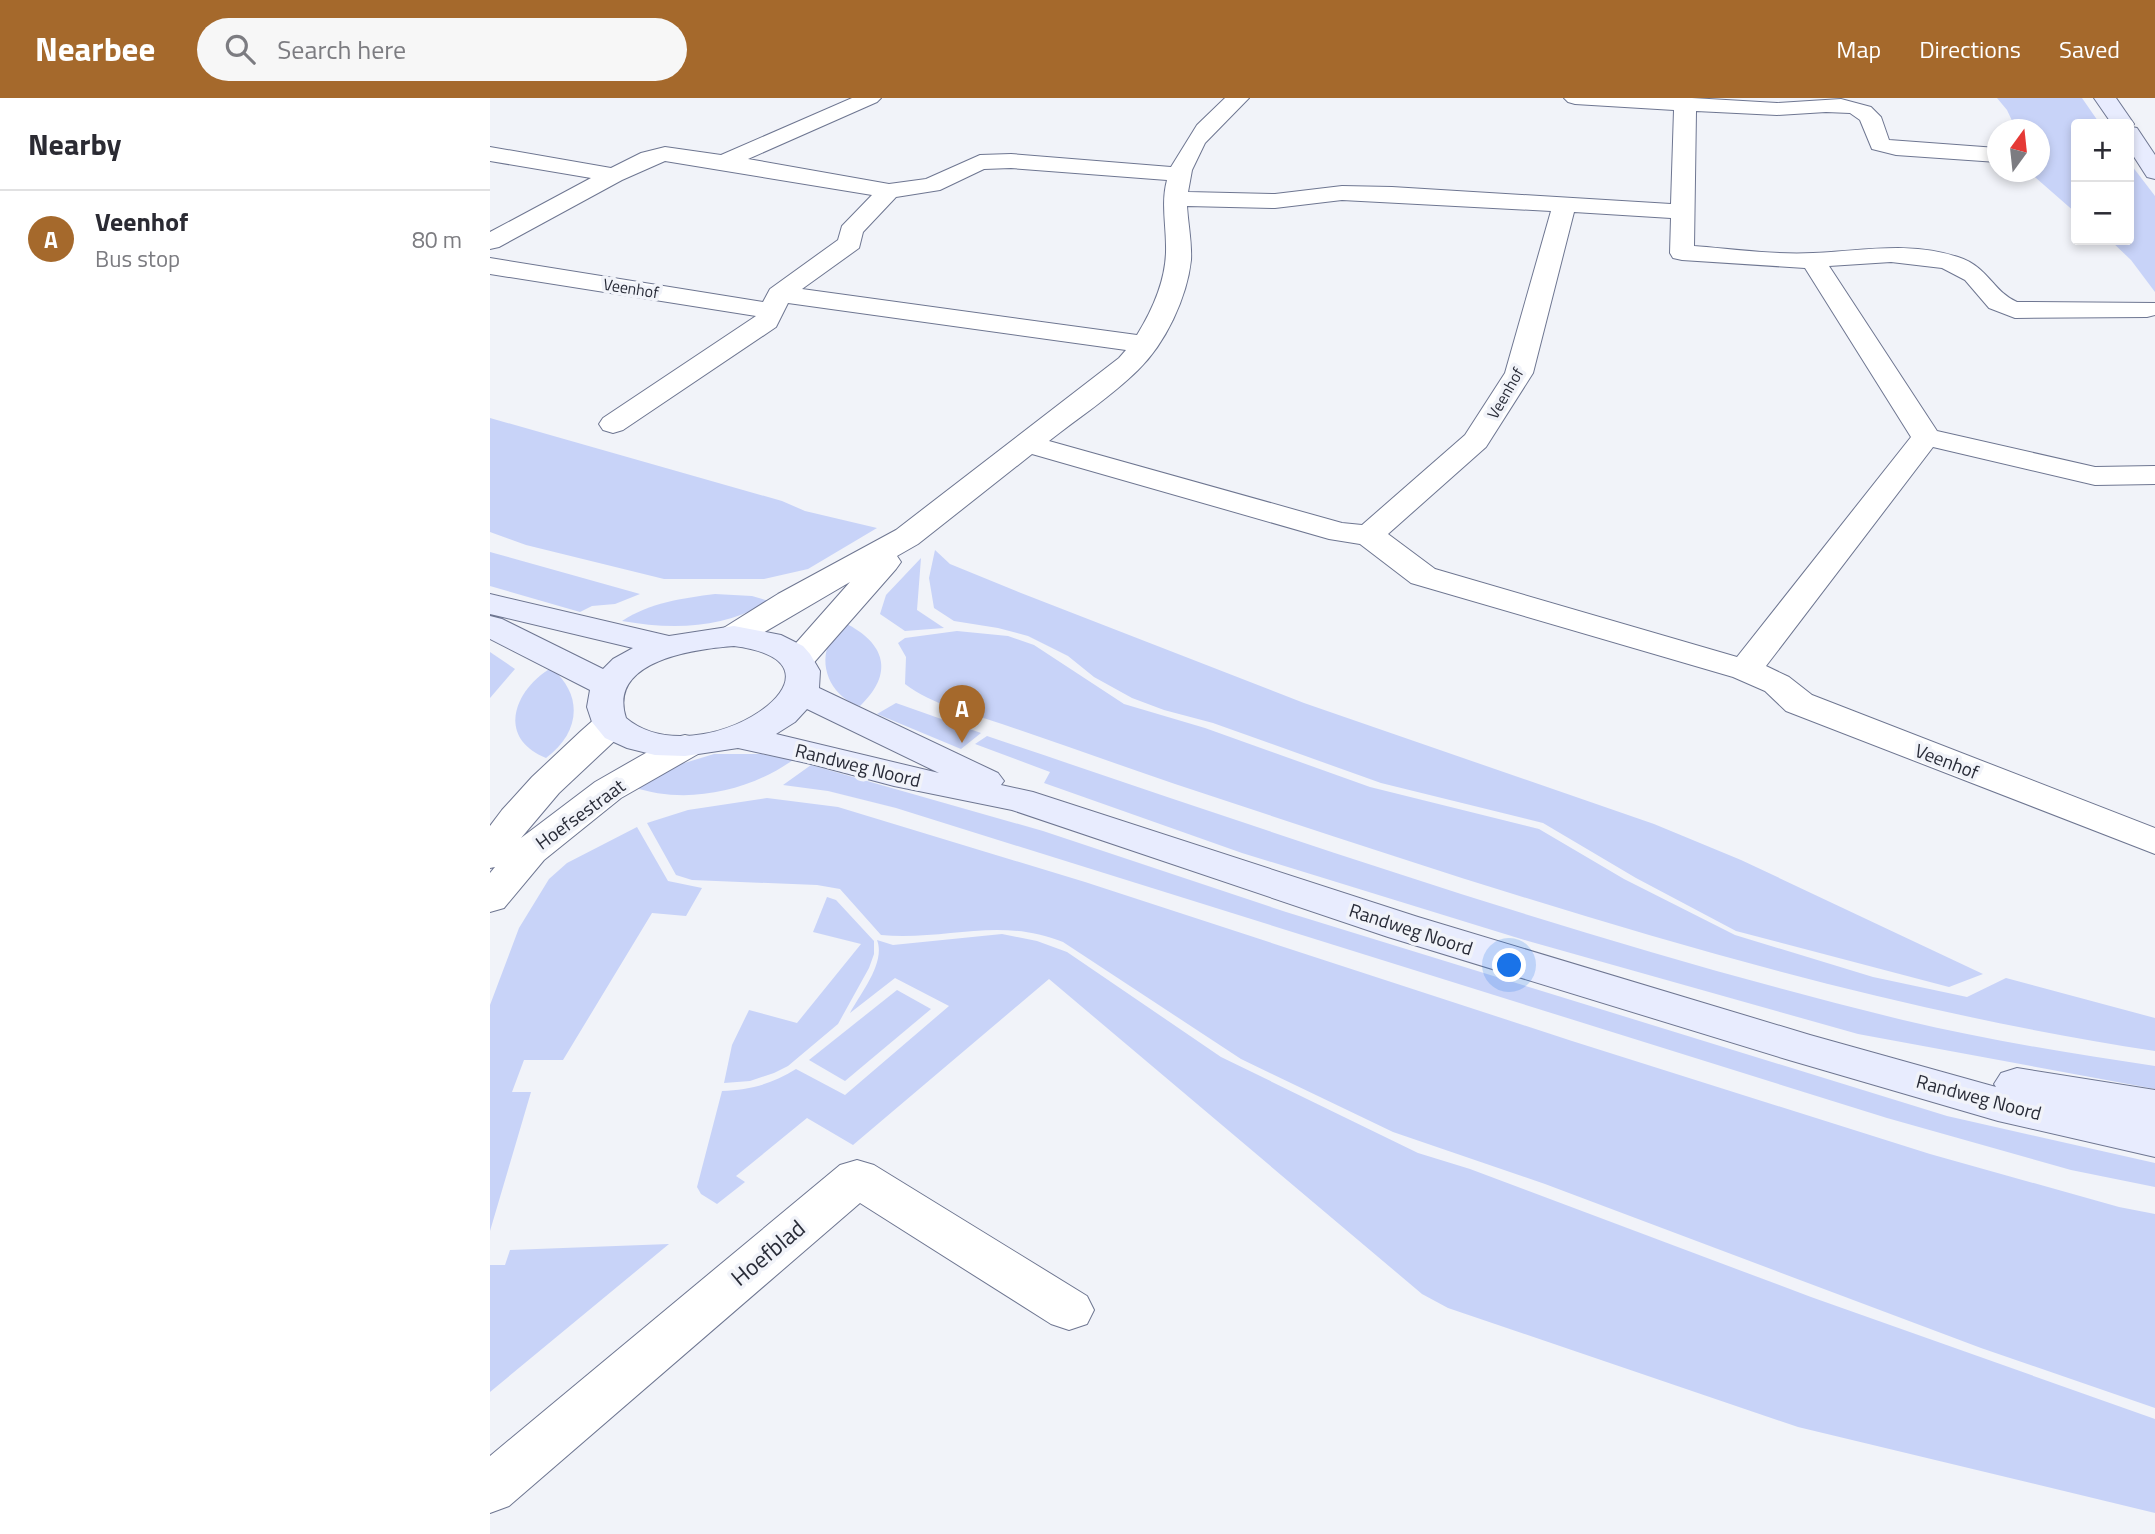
<!DOCTYPE html>
<html lang="en">
<head>
<meta charset="utf-8">
<style>
  :root { --surface:#fff; --page:#f7f7f7; --text:#2b2b33; --muted:#7c7c81; --line:#e1e1e2; --accent:#a5692c }
  body { margin:0; font-family:"Titillium Web",sans-serif; background:var(--page); color:var(--text) }
  .controls { position:absolute; right:21px; top:21px; display:grid; overflow:hidden; border-radius:7px; box-shadow:0 4px 10px #0003 }
  .controls button { width:63px; height:63px; display:grid; place-items:center; padding:0; border:0; border-bottom:2px solid var(--line); background:var(--surface); color:var(--text); font:35px sans-serif }
  .compass { position:absolute; left:1497px; top:21px; width:63px; height:63px; border-radius:50%; background:var(--surface); box-shadow:0 4px 10px #0003; rotate:15deg }
  .you { position:absolute; left:1020px; top:868px; width:24px; height:24px; margin:-18px; border:5px solid #fff; border-radius:50%; background:#1a73e8; box-shadow:0 0 0 10px #1a73e833 }
  .badge { display:grid; place-items:center; width:46px; height:46px; border-radius:50%; background:var(--accent); color:#fff; font-size:23px; font-weight:700 }
  .pin { position:absolute; translate:-50% -58px; filter:drop-shadow(0 2px 4px #0008) }
  .pin::after { content:''; position:absolute; top:37px; width:24px; height:21px; background:inherit; clip-path:polygon(0 0,100% 0,50% 100%) }
  .list { margin:0; padding:0; list-style:none }
  h2 { display:flex; justify-content:space-between; align-items:center; height:91px; margin:0; padding:0 28px; font-size:30px }
  h2 small { font-size:23px; font-weight:400; color:var(--muted) }
  .list li { display:grid; grid-template-columns:46px 1fr auto; gap:21px; align-items:center; box-sizing:border-box; height:98px; padding:0 28px; border-top:2px solid var(--line) }
  .list b { display:block; font-size:26px; white-space:nowrap }
  .list p { margin:0; font-size:23px; white-space:nowrap; color:var(--muted) }
  .list em { font-size:23px; font-style:normal; color:var(--muted) }
  .icon { flex:none; width:38px; height:38px; fill:none; stroke:currentColor; stroke-width:2; stroke-linecap:round; stroke-linejoin:round }
  .map { position:relative; flex:none; width:1665px; height:1436px; overflow:hidden }
  header { display:flex; align-items:center; gap:42px; box-sizing:border-box; height:98px; padding:0 35px; background:var(--accent); color:#fff }
  header strong { font-size:33px }
  nav { display:flex; gap:38px; margin-inline-start:auto; font-size:24px }
  .search { width:490px; height:63px; background:var(--page); display:flex; align-items:center; gap:18px; box-sizing:border-box; padding:0 24px; border-radius:38px; color:var(--muted); font-size:26px }
  main { display:flex }
  aside { flex:1; background:var(--surface) }
  .map>svg:first-child { display:block }
  .green { fill:#c8d3f8 }
  .lines { fill:none; stroke-linecap:round; stroke-linejoin:round }
  .minor-casing { stroke:#6e7691; stroke-width:2 }
  .tertiary-casing { stroke:#6e7691; stroke-width:2 }
  .secondary-casing { stroke:#6e7691; stroke-width:2 }
  .minor { fill:#fff; fill-rule:evenodd }
  .tertiary { fill:#fff; fill-rule:evenodd }
  .secondary { fill:#e8ecfe; fill-rule:evenodd }
  .labels { text-anchor:middle; stroke-width:7; stroke-linejoin:round; paint-order:stroke }
  .far-street-label { font-size:16px; fill:#292c38; stroke:#f1f3f9 }
  .street-label { font-size:19px; fill:#292c38; stroke:#f1f3f9 }
  .near-street-label { font-size:23px; fill:#292c38; stroke:#f1f3f9 }
</style>
</head>
<body>
<header>
<strong>Nearbee</strong>
<div class="search"><svg class="icon" aria-label="search" viewBox="0 0 24 24"><circle cx="10" cy="10" r="6"/><path d="M15 15l6 6"/></svg>Search here</div>
<nav><a>Map</a><a>Directions</a><a>Saved</a></nav>
</header>
<main>
<aside>
<h2>Nearby<small></small></h2>
<ul class="list">
<li><span class="badge">A</span><div><b>Veenhof</b><p>Bus stop</p></div><em>80 m</em></li>
</ul>
</aside>
<div class="map">
<svg width="1665" height="1436" viewBox="0 0 1665 1436">
  <rect width="100%" height="100%" fill="#f1f3f9"/>
  <g class="green">
    <path d="M1507 0H1592L1610 26H1586V115L1539 74H1549V32L1526 31 1517 12Z"/>
    <path d="M1639 64 1665 98V194L1641 162 1620 142H1639Z"/>
    <path d="M0 320 292 403 315 413 387 430 318 471 274 481H174L36 447 0 434Z"/>
    <path d="M445 452 460 466 531 495 814 605 1164 726 1251 762 1493 876 1459 889 1246 833 1146 780 1053 725 891 685 723 625 674 612 642 600 604 579 578 558 538 538 508 530 464 523 444 510 439 480Z"/>
    <path d="M0 454 150 496 125 506 102 508 90 514 0 488Z"/>
    <path d="M431 460 427 512 454 530 415 533 390 516 396 497Z"/>
    <path d="M225 496 262 498 279 503C234 531 183 532 132 523 159 505 193 500 225 496Z"/>
    <path d="M355 525C395 545 405 575 370 608 344 600 329 573 338 547 340 539 349 532 355 525Z"/>
    <path d="M467 533 518 538 544 547 634 606 715 630 880 689 1049 731 1134 781 1245 837 1383 879 1477 899 1516 880 1665 920V953C1330 902 1006 792 685 686 627 666 570 646 512 626 480 615 442 607 415 586L416 559 408 545 415 540Z"/>
    <path d="M0 554 25 571 0 600Z"/>
    <path d="M61 570C94 597 90 635 56 660 6 640 24 592 61 570Z"/>
    <path d="M406 605 491 635 471 651 387 616Z"/>
    <path d="M497 638C800 740 1102 846 1413 922 1496 942 1580 955 1665 968V991L1368 936 1038 843 752 755 554 685 560 674 485 646Z"/>
    <path d="M224 656H271L303 662C258 694 195 707 143 689L178 670Z"/>
    <path d="M321 667 553 733 796 814 1457 1018 1665 1065V1089L1581 1072 1397 1020 406 710 338 693 293 687Z"/>
    <path d="M277 700 348 709 595 784 1082 943 1440 1056 1629 1109 1665 1116V1310L1491 1250 1055 1086 903 1034 751 961 573 844C508 818 456 843 391 837L350 791 327 787 202 782 186 777 157 725 198 712Z"/>
    <path d="M147 729 178 783 212 790 196 818 162 815 73 962H34L22 994H41L0 1133V907L29 830 59 781 77 765Z"/>
    <path d="M337 799 346 802 384 843V856L379 870 348 926 298 968 284 975 260 983 234 985 242 947 259 912 307 925 371 846 323 834Z"/>
    <path d="M512 836 547 843 577 854 731 959 928 1055 980 1071 1321 1199 1665 1321V1415L1308 1329 958 1210 932 1196 559 881 363 1047 317 1020 246 1078 255 1084 227 1106 211 1096 207 1089 232 993C260 992 282 986 306 971L355 997 459 908 405 880 360 915C370 896 396 865 387 842L403 847Z"/>
    <path d="M407 892 441 911 355 983 319 962Z"/>
    <path d="M179 1146 0 1294V1167H15L20 1152Z"/>
  </g>
  <g class="lines">
    <defs>
      <g id="minor">
        <path d="M362 0H391L387 4 258 61 399 86 436 81 490 57 521 56 681 69 707 27 735 0H759L715 45 702 72 698 94 785 96 852 88 902 89 1181 106 1184 12 1085 6 1078 4 1074 0H1202L1287 5 1351 1 1381 9 1391 19 1399 42 1507 50V64L1406 57 1382 51 1370 22 1360 15 1336 14 1287 17 1206 13 1204 148C1243 151 1284 157 1323 155 1373 153 1419 143 1468 159 1499 169 1502 193 1527 204L1665 205V217L1657 219 1525 220 1499 210 1475 182 1452 170 1401 164 1339 168 1447 333 1605 369 1665 368V386L1605 387 1443 349 1276 568 1299 579 1322 597 1665 730V756L1296 613 1275 593 1243 579 921 485 870 446 839 441 542 356 428 446 407 458 411 464 406 471 320 569 308 572 296 569 291 562 360 484 256 545 244 548 232 545 227 538 232 531 288 496 406 432 629 260 636 252 298 205 286 229 133 332 123 335 113 332 109 326 113 320 266 218 0 176V160L273 204 280 191 348 142 352 128 382 97 175 63 132 82 9 149 0 151V134L101 80 0 63V49L121 70 151 55 175 49 231 57ZM521 70 677 82C671 104 676 126 676 148 677 180 663 211 647 237L312 191 369 150 373 134 406 99 450 92 494 71ZM852 102 1061 113 1015 275 975 337 872 427 852 425 559 343C588 320 622 298 648 272 675 246 697 200 701 162 702 144 698 126 697 108L785 110ZM1084 114 1181 120 1180 155 1183 160 1192 162 1315 170 1421 339 1247 559 945 471 898 436 996 349 1043 275Z"/>
        <path d="M367 1062 384 1067 597 1198 604 1212 597 1226 579 1232 561 1226 370 1105 19 1408 0 1415V1358L350 1067Z"/>
      </g>
      <path id="tertiary" d="M121 615 134 618 139 626 134 634 69 695 31 740 105 684 182 640 195 637 208 640 213 648 208 656 131 700 54 762 14 810 0 814V775L5 769 0 770V728L12 712 42 679 91 633 108 618Z"/>
      <g id="secondary">
        <path d="M1604 0H1626L1644 26 1642 29 1647 30 1665 57V81L1657 79 1639 51V26H1622Z"/>
        <path d="M0 496 179 538 244 528 291 537 313 548 320 556 330 573 329 590 508 675 514 683 511 687 543 694 928 819 1320 937 1506 989 1504 986 1511 975 1527 970 1665 992V1059L1508 1023 1299 962 898 839 522 712 404 688 321 666 248 650 195 658 165 657 137 650 115 640 102 624 97 609 100 592 0 541V518L12 521 113 571 123 561 143 550 0 516ZM244 548C382 566 209 682 136 620 117 562 206 551 244 548ZM317 611 449 675 286 636 305 624Z"/>
      </g>
    </defs>
    <use href="#minor" class="minor-casing"/>
    <use href="#tertiary" class="tertiary-casing"/>
    <use href="#secondary" class="secondary-casing"/>
    <use href="#minor" class="minor"/>
    <use href="#tertiary" class="tertiary"/>
    <use href="#secondary" class="secondary"/>
  </g>
  <g class="labels">
    <g class="far-street-label">
      <text transform="translate(141 190) rotate(9)" y="6">Veenhof</text>
      <text transform="translate(1015 295) rotate(-60)" y="6">Veenhof</text>
    </g>
    <g class="street-label">
      <text transform="translate(1457 663) rotate(21)" y="7">Veenhof</text>
      <text transform="translate(368 667) rotate(14)" y="7">Randweg Noord</text>
      <text transform="translate(90 716) rotate(-36)" y="7">Hoefsestraat</text>
      <text transform="translate(921 831) rotate(18)" y="7">Randweg Noord</text>
      <text transform="translate(1489 999) rotate(15)" y="7">Randweg Noord</text>
    </g>
    <g class="near-street-label">
      <text transform="translate(278 1155) rotate(-40)" y="8">Hoefblad</text>
    </g>
  </g>
</svg>
<div class="controls">
<button>+</button>
<button>−</button>
</div>
<svg class="compass" viewBox="-18 -18 36 36"><path d="M0-13l5 13h-10z" fill="#e53935"/><path d="M0 13l5-13h-10z" fill="#7c7c81"/></svg>
<div class="you"></div>
<div class="pin badge" style="left:472px;top:645px">A</div>
</div>
</main>
</body>
</html>
